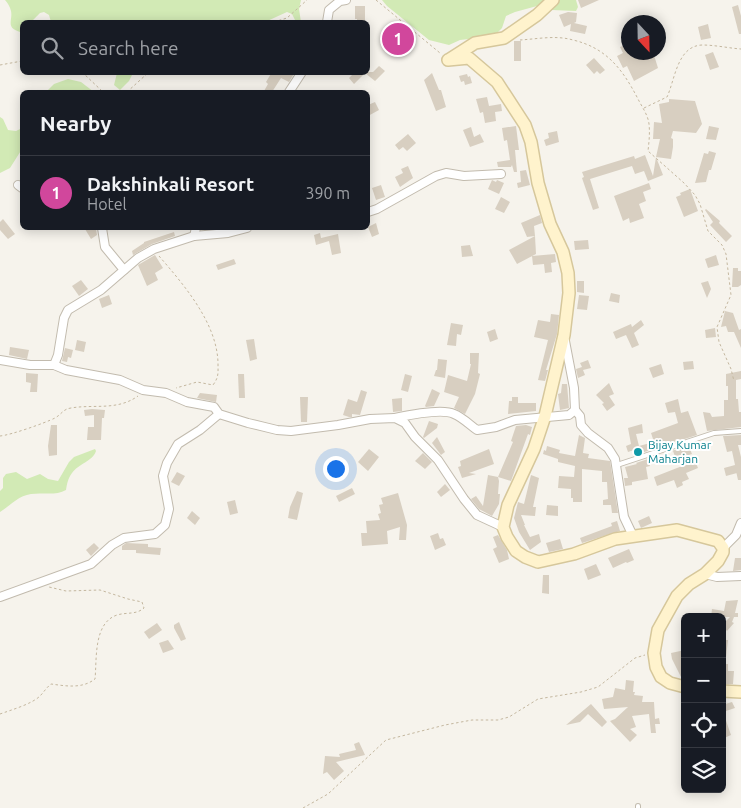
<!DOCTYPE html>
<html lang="en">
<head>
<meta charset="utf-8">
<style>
  :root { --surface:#171b24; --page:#20242c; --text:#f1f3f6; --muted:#9ea1a6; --line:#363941; --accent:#b45309 }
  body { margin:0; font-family:Ubuntu,sans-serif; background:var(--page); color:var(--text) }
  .controls { position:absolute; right:15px; bottom:15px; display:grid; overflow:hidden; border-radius:8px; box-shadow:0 2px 12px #0003 }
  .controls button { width:45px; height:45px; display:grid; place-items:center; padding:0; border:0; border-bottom:1px solid var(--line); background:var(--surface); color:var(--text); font:25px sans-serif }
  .compass { position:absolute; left:621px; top:15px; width:45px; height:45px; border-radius:50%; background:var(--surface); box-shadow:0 2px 12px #0003; rotate:158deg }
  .you { position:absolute; left:335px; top:468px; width:18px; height:18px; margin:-12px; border:4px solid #fff; border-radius:50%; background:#1a73e8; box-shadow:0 0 0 8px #1a73e833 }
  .badge { display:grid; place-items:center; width:32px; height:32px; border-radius:50%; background:var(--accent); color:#fff; font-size:16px; font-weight:700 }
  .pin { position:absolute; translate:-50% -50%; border:2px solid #fff; box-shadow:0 1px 5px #0006 }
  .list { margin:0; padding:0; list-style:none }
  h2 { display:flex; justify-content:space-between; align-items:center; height:65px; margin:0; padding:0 20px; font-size:21px }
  h2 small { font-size:16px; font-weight:400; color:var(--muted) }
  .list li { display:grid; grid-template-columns:32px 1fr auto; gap:15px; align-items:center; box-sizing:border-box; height:75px; padding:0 20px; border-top:1px solid var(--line) }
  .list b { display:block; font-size:19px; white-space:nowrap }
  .list p { margin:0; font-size:16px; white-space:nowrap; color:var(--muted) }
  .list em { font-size:16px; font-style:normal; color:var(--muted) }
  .icon { flex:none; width:28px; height:28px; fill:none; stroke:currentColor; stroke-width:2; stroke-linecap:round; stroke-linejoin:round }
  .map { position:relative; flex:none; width:741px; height:808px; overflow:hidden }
  .search { position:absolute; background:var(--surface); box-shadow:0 2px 12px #0003; left:20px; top:20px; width:350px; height:55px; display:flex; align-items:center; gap:12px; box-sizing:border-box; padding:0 18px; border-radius:8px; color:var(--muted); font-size:19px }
  .panel { position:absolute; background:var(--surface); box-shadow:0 2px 12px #0003; left:20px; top:90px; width:350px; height:140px; border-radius:8px }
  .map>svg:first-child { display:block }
  .green { fill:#d2eab5 }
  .building { fill:#d8cfc1 }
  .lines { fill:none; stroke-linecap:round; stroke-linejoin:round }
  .service-casing { stroke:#c2bbae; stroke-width:6 }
  .minor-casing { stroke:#c2bbae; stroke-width:10 }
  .secondary-casing { stroke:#d6c79b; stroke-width:14 }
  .path { stroke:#c4b79f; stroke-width:1; stroke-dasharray:2.5 2.5; stroke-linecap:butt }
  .service { stroke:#fff; stroke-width:4 }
  .minor { stroke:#fff; stroke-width:8 }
  .secondary { stroke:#fff3cd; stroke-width:11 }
  .culture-dot { fill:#0f9aa8; stroke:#fff; stroke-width:2 }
  .labels { text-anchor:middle; stroke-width:4; stroke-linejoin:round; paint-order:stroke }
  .culture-label { font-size:12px; fill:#0d838f; stroke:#fff; text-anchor:start }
</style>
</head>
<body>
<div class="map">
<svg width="741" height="808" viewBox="0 0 741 808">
  <rect width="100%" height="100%" fill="#f6f3ec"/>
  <g class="green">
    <path d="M5 0H301L299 9 301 22H296L292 14 287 12 265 22H91L89 21 51 22 49 15 44 12 40 13 31 22H22V31L20 32C5 27 13 21 11 11 10 7 8 3 5 0Z"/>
    <path d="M382 0H576L578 7 576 11 552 10 537 6 515 12 506 16 502 28 496 34 486 37 460 40 449 45 429 40 387 6Z"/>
    <path d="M117 73H133L129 81 120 90 114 85Z"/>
    <path d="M68 79 81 82 94 92H46L54 84Z"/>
    <path d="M0 117 3 119 8 130 16 131 22 128V149L10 168 0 173Z"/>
    <path d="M95 449 96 451C93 461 78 464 72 473 68 478 67 484 66 490 56 496 42 492 31 494 18 496 11 505 0 512V491L3 488V478L6 474 16 472 27 479 40 474 48 479 58 481 69 462 74 457Z"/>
  </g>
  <g class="building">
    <path d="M578 0H599L581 8Z"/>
    <path d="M738 5 741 16V34H739L732 7Z"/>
    <path d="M355 6H365V22H357V19H355Z"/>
    <path d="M568 12 577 13 576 22 574 23 587 26 585 34 570 31 571 24 564 27 559 15Z"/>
    <path d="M708 24 711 38 701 40 698 27Z"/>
    <rect x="514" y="41" width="7" height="20"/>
    <path d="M628 44V52H653L658 68 634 81 627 66 623 68 617 56 623 53 620 47Z"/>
    <path d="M713 52 719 67 710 70 705 55Z"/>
    <path d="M594 58 605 70 600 74 597 71 594 74 586 65Z"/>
    <path d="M379 66 385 71 375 81 365 73 354 84 349 78 355 72H373Z"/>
    <path d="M272 72H295L289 82 281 78 272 92H267L264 91 268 84 266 82Z"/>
    <path d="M432 73 439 90H441L446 107 436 111 424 80Z"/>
    <path d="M467 74 468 77 470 76 472 83 465 85 464 81 461 82 459 76Z"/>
    <path d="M487 97 489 106 501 104 502 111 495 112 496 121 485 123 483 112 480 113 476 99Z"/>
    <path d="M669 99 695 101 702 124 696 133 673 131 671 138 673 139V147L671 159 656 157 660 139H653L654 122 662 123 659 104 669 102Z"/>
    <path d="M375 102 379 110 368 116V105Z"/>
    <path d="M516 126 519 150H515L517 172H514L512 165 511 167H498L497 162 510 160 507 140 504 141 502 128Z"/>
    <path d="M709 126 719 128 716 140 706 139Z"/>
    <path d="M471 127 474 137 480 134 484 142 470 147 463 130Z"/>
    <path d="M557 131 559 142 546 146 544 140 549 138 548 133Z"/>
    <path d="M408 134 416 143 407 151 403 147 399 150 395 145Z"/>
    <path d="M709 151 716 153 711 170H709L706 182 695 183 704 153 708 154Z"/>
    <path d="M645 155 653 176 656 157 663 175 648 181 644 171 635 174 632 166 590 179 599 208 593 210 582 178 584 177 582 172 634 156 635 159Z"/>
    <path d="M408 166 413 178 400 187 395 177 403 173 401 169Z"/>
    <path d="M526 170 530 185 518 188 517 183 521 182 520 171Z"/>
    <path d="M492 180 496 182 497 180 504 183 499 194 488 189Z"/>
    <path d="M649 183 651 189 643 192 646 201 639 204 644 218 630 223 629 218 623 221 614 196Z"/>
    <path d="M381 185 385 197 376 200 372 188Z"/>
    <path d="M690 189 698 211 684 217 676 197 681 195 680 193Z"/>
    <path d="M501 197 510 202 504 213 495 209Z"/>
    <path d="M706 209 720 221 719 223 732 236 726 242 710 225 713 222 705 210Z"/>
    <path d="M540 215 542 223 534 226 535 236 527 237 521 223Z"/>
    <path d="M3 219 15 234 8 239 0 230V222Z"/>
    <path d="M376 223 379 234 372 237 368 227Z"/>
    <path d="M89 228H96V229L97 235 91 239 85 229Z"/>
    <path d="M174 232 175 236 152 244 133 255 132 251 144 243V242Z"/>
    <path d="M320 233 321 238 338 234 341 253 332 255 329 241 316 245 314 235Z"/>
    <path d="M535 236 536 254 517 264 509 250Z"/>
    <path d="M588 240 589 249 575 250 574 241Z"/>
    <path d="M470 245 473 256 462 257 461 246Z"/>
    <path d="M555 254 556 262 551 263 552 272 545 273 544 264 533 265 532 256Z"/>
    <path d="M155 255 163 268 155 273 158 280 147 286 138 265Z"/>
    <path d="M716 255 719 265 708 268 705 259Z"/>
    <path d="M234 259 236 264 218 270 216 265Z"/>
    <path d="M733 268H738V271H741V285L738 287H732Z"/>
    <path d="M81 280 88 289 79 296 72 286Z"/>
    <path d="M577 281H584V293L577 292Z"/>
    <path d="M708 281 711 289 707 298 701 283Z"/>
    <path d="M611 293 620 295 619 303 609 301Z"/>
    <path d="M109 295 112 304 102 308 99 299Z"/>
    <path d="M579 295 589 296 587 310 577 309Z"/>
    <path d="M725 311 733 313 739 330 741 329V348L734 332H728L726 326 721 327Z"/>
    <path d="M551 314 559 315 557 334 546 370H548L545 381 538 380 548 340 534 337 538 320 550 322Z"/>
    <path d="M641 320 644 325 634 333 639 345 632 348 626 335 616 339 613 332 631 324 632 327Z"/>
    <path d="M451 323 463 325 461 335 457 334 456 346 447 345Z"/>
    <path d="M715 328 716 337 706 338 705 330Z"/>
    <path d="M495 329 498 339 490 342 487 332Z"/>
    <path d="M254 339 257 359 250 361 246 340Z"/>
    <path d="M77 340 86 342 84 352 75 350Z"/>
    <path d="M10 347 29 350 27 359 9 355Z"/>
    <path d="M65 348 73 350 71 358 68 357 67 362 62 361Z"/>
    <path d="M470 353H479L478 373 480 374 475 394 465 414 454 408 459 397 444 392 448 375 467 381 471 364H470Z"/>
    <path d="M438 359 447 360 445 378 434 376 436 370H437Z"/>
    <path d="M588 360 591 368 583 370 585 375 578 378 576 369 582 367 580 363Z"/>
    <path d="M693 361 694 369 684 370 683 362Z"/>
    <path d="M661 364 664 374 653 378 649 368Z"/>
    <path d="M741 371V379L736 380V399H738L739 412H741V427L707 431 703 412 710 413 712 417 724 416V400H728V386H726V374Z"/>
    <path d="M26 373 38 374 37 392H30L31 383 26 382Z"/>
    <path d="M238 374H244L245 398H239Z"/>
    <path d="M405 374 412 376 408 392 401 390Z"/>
    <path d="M609 383 614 394 609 396 615 405 607 411 602 404 604 403 596 395Z"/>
    <path d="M562 384H567L569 408 560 410 558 394 561 393Z"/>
    <path d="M432 389 440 393 434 406 426 407 425 406Z"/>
    <path d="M361 390 367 392 360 415 352 414V417H349L343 415 348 399 357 402Z"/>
    <path d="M200 393 217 395 216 402 197 398Z"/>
    <path d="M300 397H308L307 422H301Z"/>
    <path d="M512 397H518V403H536V411L508 414 509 401H512Z"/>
    <path d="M402 398V411L393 412 392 399Z"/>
    <path d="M678 399 681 413 688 411 697 435 635 455 634 450 628 452 626 446 631 444 628 428 642 424 643 433 636 434 639 446 654 442 651 433 678 423 675 412 668 413 665 403Z"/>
    <path d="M92 409 105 410 104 418H102L101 440H87L88 427H94V415L85 416 84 410Z"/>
    <path d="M429 421 438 424 437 428 424 438 423 437Z"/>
    <path d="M51 425H57V455L49 456 48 446Z"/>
    <path d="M526 425 532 427 530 435 528 434 511 481 498 477 513 442 511 441 516 426Z"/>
    <path d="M579 435 585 438 583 453 589 454 588 458 610 461 618 513H612L611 505H603V500L608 499 607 482H602V471L582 469V502H573V498H571V489L558 488 559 476 574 477 575 466 558 462V459L543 454 544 450 546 451 547 446 560 450 559 453 575 456Z"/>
    <path d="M741 435V445H738L741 457V480H738L736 471 737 473 726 476 724 468 735 465 732 451 727 452 723 436Z"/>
    <path d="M437 437 445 452 441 455 432 443Z"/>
    <path d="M697 443 689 447 692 454 676 459 673 451 659 455Z"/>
    <path d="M369 449 379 457 368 471 358 462Z"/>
    <path d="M489 449 494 464 469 473 476 474 462 478 458 467 461 466 460 461Z"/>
    <path d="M423 453 432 462 425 469 415 461Z"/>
    <path d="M648 459 650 466 646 467 648 479 632 482V485L625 486 624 478H628L625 467 637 464 636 463Z"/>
    <path d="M695 461 698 468 686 473 689 479 682 482 683 485 677 488 674 480 657 486 654 477Z"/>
    <path d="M177 472 185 476 179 486 171 482Z"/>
    <path d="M488 475 498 477 499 481 498 494H500L499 504 492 516 479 509 471 499 476 496 483 506Z"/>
    <path d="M531 475 539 478 533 507H536L535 516 521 515 525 525H524L530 537 539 534 541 542 530 550 519 532 514 518 518 502 524 504Z"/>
    <path d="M445 484 450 490 441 497 437 492Z"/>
    <path d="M352 488 355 494 339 502 336 496Z"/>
    <path d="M297 491 303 493 297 520 288 518 290 507Z"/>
    <path d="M398 493 407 525 406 540H399L400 527 387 531 388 544 362 546 361 533H367L366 521 380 520 378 514 381 513 379 505 383 504 381 498Z"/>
    <path d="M235 500 238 513 230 515 227 502Z"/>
    <path d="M547 505 558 506V516L546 515Z"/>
    <path d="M192 511 200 518 195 525 187 518Z"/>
    <path d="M649 516 652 523 641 528 638 521Z"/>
    <path d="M617 521 620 531 582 543 580 538 612 526 611 523Z"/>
    <path d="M438 533 440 539 443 538 446 545 435 550 430 536Z"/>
    <path d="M498 535 507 550 509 559 499 563 493 549 497 547 493 537Z"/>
    <path d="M560 539 563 549 549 552 546 543Z"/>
    <path d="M94 543 99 548 91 556 86 550Z"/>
    <path d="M126 543 148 544V547L161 548 160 555 136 553V550H122V546Z"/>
    <path d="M629 549 634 560 627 563 626 562 613 568 608 558Z"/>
    <path d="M735 558H741V570L733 571Z"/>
    <path d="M596 564 601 575 588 580 584 569Z"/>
    <path d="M543 575H549V594L542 593Z"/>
    <path d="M738 600 735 613H738V617H734L732 622 734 623 727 631 722 625 730 617H711L712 609 724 611 726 601Z"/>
    <path d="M179 622 186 639 181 641 174 628V625Z"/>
    <path d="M157 623 162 630 149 639 144 632Z"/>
    <path d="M168 640 174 649 163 653 159 643Z"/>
    <path d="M722 640H728L726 657H722Z"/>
    <path d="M685 650V679H682L672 659 671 653Z"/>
    <path d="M722 664H728V671H734L733 684H722Z"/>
    <path d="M626 680 634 681 633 692H635L634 695 643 696 642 702H654L655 719 659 718 660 724H655L656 733H651L649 714 632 716 636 727 630 729 637 735 630 742 610 721 615 719 628 707 604 709 602 699 613 697 615 688 625 690Z"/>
    <path d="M732 702 735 708 723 712 731 735 722 739V705Z"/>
    <path d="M591 704 607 722 602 727 588 714 580 722 566 725Z"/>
    <path d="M359 742 365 755 336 762 344 771 334 780 327 772 323 774 325 756 340 757 339 754 356 750 354 744Z"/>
  </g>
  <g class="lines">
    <defs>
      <g id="service">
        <path d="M617 465 714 433 741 431"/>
        <path d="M638 806V808"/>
      </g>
      <g id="minor">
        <path d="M327 22 329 10 340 1 346 0"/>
        <path d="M289 92 302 72"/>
        <path d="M18 185 22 188"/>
        <path d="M368 212 377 209 436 176 446 173 464 176 501 174"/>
        <path d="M102 228 105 247 124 270"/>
        <path d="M194 236 228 233 247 228"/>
        <path d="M565 341 574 388 575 410 580 416 581 425 588 433 608 448 615 459 624 517 633 536"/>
        <path d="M0 360 30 365H54L66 370 120 380 143 390 166 393 187 402 214 407 219 414 248 423 277 430 291 431 338 425 370 419 395 418 405 423 415 437 438 460 464 499 477 515 503 527"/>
        <path d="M54 365 58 355 64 318 68 310 101 290 138 258 154 249 194 236 196 228"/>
        <path d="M395 418C409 415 442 408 454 414 462 417 470 425 477 430L496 427 515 420 569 415 575 410"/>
        <path d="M723 548 736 535 741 523"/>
        <path d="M705 574 717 577 741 576"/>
        <path d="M0 597 91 564 112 545 124 538 155 534 165 525 169 509 163 476 167 463 178 444 200 430 219 414"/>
      </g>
      <g id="secondary">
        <path d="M450 59 475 43 504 38 537 15 553 0"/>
        <path d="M448 60 469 58 497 82 525 125 531 142 538 183 550 224 563 252 568 273 569 293 564 335 545 416 534 449 508 505 503 527 507 537 516 551 525 557 538 562 574 554 615 539 677 530 718 541 723 548V552L718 561 705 574 689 584 677 596 658 630 654 653 656 667 661 677 670 683 685 687"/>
        <path d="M722 691 741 692"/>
      </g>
    </defs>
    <use href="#service" class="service-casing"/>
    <use href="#minor" class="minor-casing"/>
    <use href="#secondary" class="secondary-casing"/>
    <g class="path">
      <path d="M376 0 440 53"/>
      <path d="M274 22 287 18 307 0"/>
      <path d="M520 40C537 39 556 35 573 40 607 48 623 70 638 99 642 107 648 115 649 124 650 133 649 142 648 151L684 183 695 195 700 204 708 231 722 245 726 254 731 295 717 327 719 342 731 369 734 381"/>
      <path d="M0 65 22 61"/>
      <path d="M82 72 103 92"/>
      <path d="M127 92 149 72"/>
      <path d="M644 108 667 97C675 80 677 46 702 45 715 45 728 48 741 49"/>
      <path d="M159 256C184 285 217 323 218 363 218 373 219 377 213 385L197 382 176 388"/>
      <path d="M0 436C11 435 45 423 55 418 62 414 63 409 71 408 94 404 117 411 138 396"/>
      <path d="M0 714C11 710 32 704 40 696 44 692 46 688 51 684 66 686 82 689 95 679 97 660 93 623 117 615 127 612 136 615 144 608L142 602 128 599 100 590 66 591 49 587"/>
      <path d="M303 808 328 794 386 740 445 725 472 720H498L509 717 538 699 581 692 598 687 635 658 645 655"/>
    </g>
    <use href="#service" class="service"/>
    <use href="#minor" class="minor"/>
    <use href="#secondary" class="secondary"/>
  </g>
  <circle class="culture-dot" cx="638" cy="452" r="5"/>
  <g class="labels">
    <g class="culture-label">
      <text x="648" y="449">Bijay Kumar<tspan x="648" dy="14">Maharjan</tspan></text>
    </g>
  </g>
</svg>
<div class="controls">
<button>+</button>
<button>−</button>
<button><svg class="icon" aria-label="locate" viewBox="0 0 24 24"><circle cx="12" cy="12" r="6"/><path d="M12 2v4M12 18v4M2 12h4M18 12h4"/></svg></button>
<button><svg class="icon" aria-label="layers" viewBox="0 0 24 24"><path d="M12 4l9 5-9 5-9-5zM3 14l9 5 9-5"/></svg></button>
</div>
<svg class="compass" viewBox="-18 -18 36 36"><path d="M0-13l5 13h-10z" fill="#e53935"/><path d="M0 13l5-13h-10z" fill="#9ea1a6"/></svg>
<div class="you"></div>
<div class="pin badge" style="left:398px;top:39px;background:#d1479c">1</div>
<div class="search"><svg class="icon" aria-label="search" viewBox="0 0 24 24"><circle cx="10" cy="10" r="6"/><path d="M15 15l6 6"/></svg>Search here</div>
<section class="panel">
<h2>Nearby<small></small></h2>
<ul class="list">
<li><span class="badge" style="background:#d1479c">1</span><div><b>Dakshinkali Resort</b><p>Hotel</p></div><em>390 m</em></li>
</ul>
</section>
</div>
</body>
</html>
